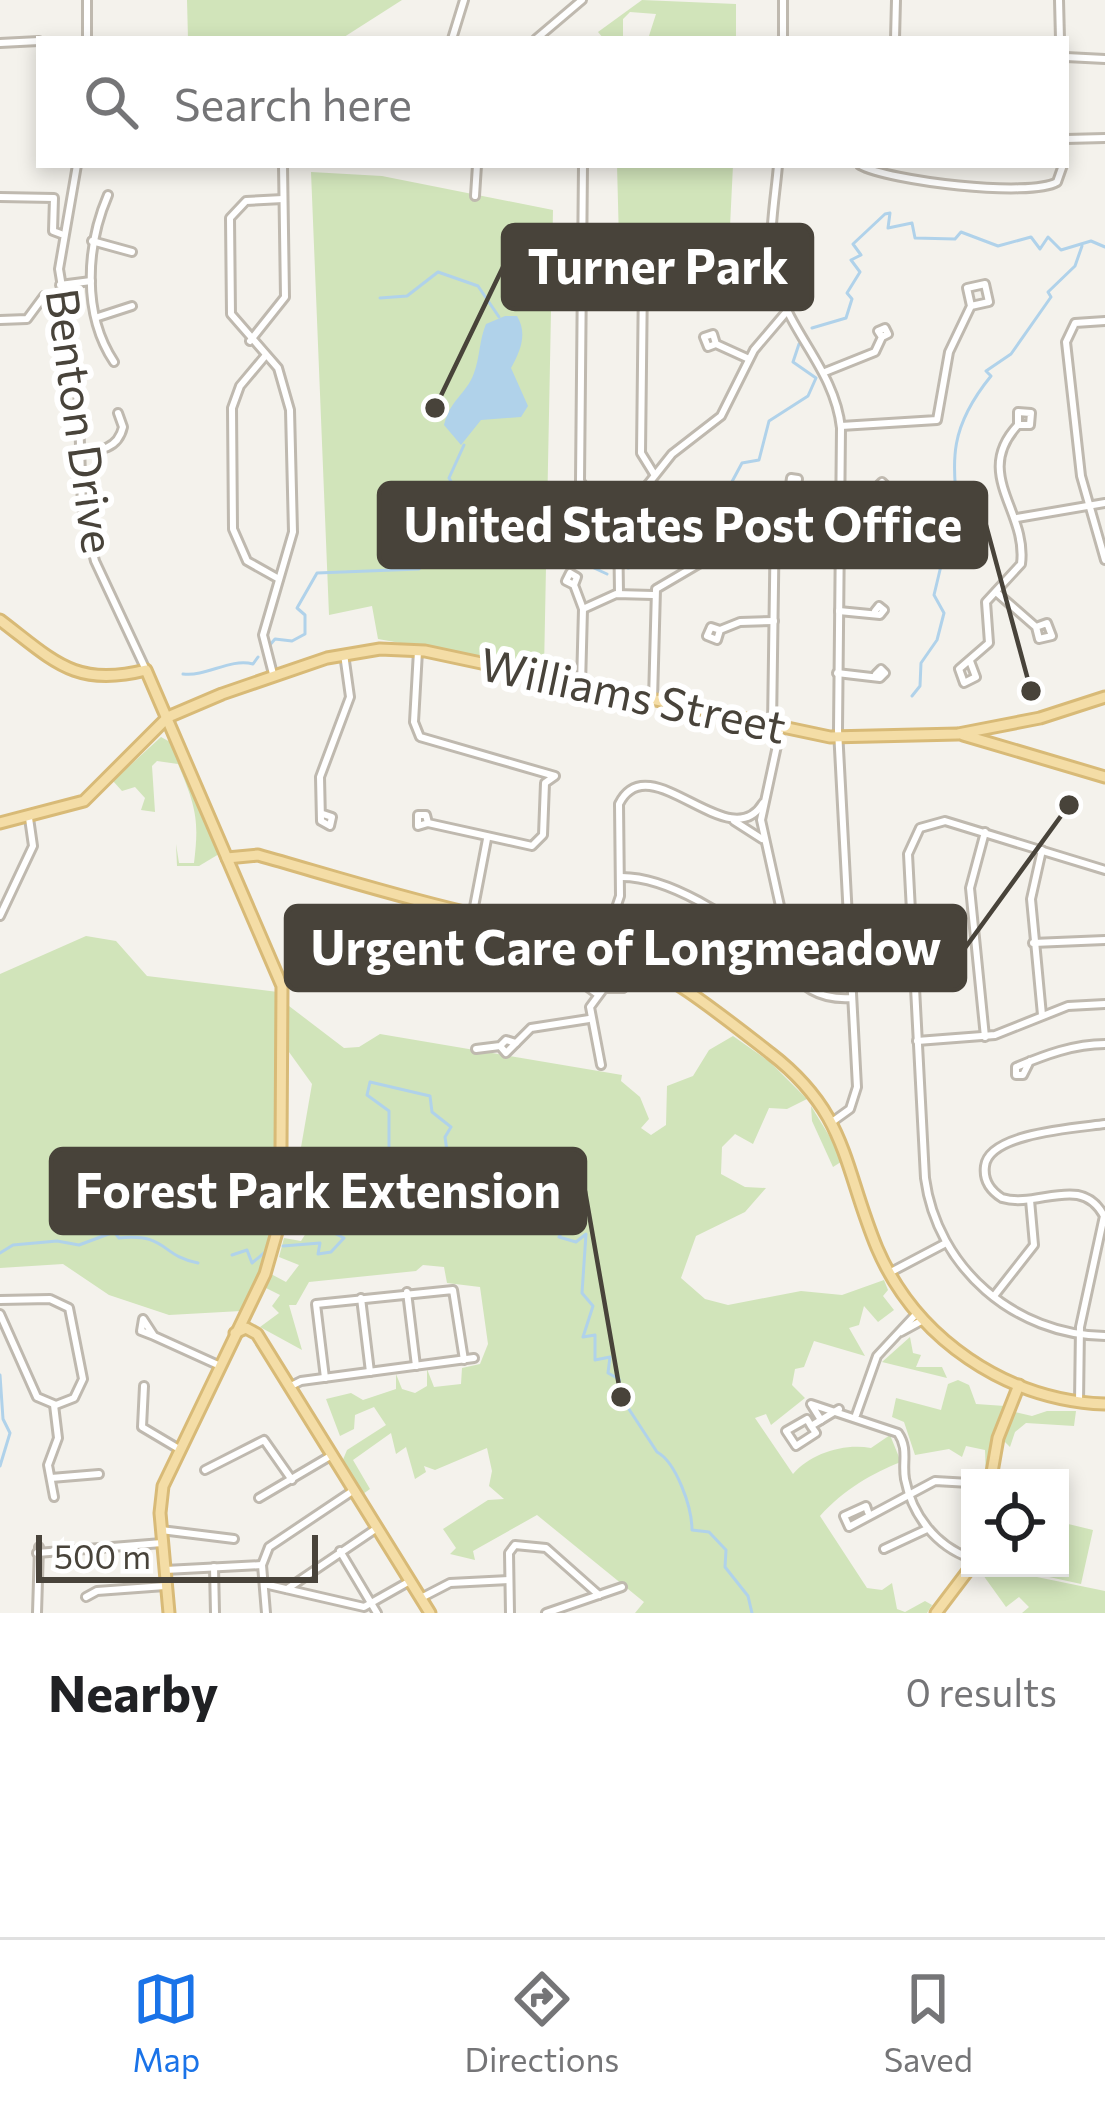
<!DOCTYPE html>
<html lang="en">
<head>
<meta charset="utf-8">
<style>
  :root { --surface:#fff; --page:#f6f6f6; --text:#202124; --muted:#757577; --line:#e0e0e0; --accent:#1a73e8 }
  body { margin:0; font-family:Commissioner,sans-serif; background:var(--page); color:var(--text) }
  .controls { position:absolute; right:36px; bottom:36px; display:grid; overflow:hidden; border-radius:0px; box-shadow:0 6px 18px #0003 }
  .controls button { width:108px; height:108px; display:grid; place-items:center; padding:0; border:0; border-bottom:3px solid var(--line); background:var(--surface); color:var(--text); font:60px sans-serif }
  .scale { position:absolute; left:36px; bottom:30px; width:282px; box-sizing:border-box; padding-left:12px; border:6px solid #48433a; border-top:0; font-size:33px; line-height:42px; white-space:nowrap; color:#48433a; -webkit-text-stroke:9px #fff; paint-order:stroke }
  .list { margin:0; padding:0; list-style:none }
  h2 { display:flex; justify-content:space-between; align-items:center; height:156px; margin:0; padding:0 48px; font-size:51px }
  h2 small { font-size:39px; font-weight:400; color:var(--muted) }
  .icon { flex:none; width:66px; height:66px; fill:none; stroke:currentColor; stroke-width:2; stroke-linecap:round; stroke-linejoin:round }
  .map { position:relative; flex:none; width:1105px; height:1613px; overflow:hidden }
  .search { position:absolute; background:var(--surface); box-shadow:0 6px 18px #0003; left:36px; right:36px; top:36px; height:132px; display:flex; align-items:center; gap:30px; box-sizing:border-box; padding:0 42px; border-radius:0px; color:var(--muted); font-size:45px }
  .sheet { height:324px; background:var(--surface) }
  nav { display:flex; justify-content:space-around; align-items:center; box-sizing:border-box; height:168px; border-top:3px solid var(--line); background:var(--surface); font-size:33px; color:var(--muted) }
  nav a { display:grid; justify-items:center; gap:6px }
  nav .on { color:var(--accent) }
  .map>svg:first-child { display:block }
  .green { fill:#d1e4ba }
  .water { fill:#b0d2ea }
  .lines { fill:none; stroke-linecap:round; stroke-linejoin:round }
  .stream { stroke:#b0d2ea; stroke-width:3 }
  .minor-casing { stroke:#bfb9af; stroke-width:12 }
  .major-casing { stroke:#d8ba77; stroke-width:15 }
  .minor { stroke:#fff; stroke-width:6 }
  .major { stroke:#f4dda6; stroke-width:9 }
  .labels { text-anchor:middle; stroke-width:12; stroke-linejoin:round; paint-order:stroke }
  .street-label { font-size:45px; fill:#48433a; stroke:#fff }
  .leader { fill:none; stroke:#48433a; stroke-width:4.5 }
  .callout-dot { fill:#48433a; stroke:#fff; stroke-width:4.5 }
  .callout { fill:#48433a; stroke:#48433a; stroke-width:4.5 }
  .callout-label { font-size:48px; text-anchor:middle; font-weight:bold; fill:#fff }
</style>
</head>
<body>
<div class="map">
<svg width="1105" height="1613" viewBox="0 0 1105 1613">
  <rect width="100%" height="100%" fill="#f4f2ec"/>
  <g class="green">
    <path d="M187 0H402L341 39H188Z"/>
    <path d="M642 0 736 4V39H648L656 14 630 12 623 19V39H604L598 32Z"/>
    <path d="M617 165H733L729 247 691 238 619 241Z"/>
    <path d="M311 172 382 176 553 210 544 669 378 639 372 606 329 615Z"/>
    <path d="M161 737 172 743 219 854 199 866H177L176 844 179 863H194C199 822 197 809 178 764L157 761 152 766 155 812 141 810 145 798 135 787 122 791 113 781Z"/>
    <path d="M86 936 116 941 147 976 278 992V1151L286 1195 252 1296 241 1311 169 1315 109 1295 63 1264 0 1268V974Z"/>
    <path d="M289 1006 344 1048 359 1047 380 1034 622 1075 621 1081 640 1097 649 1119 641 1128 651 1135 666 1125 667 1086 693 1076 709 1050 733 1036 770 1062 807 1099 787 1109 769 1108 753 1144 735 1134 722 1147 721 1174 745 1187 766 1188 745 1212 696 1236 681 1278 705 1299 728 1305 801 1291 842 1295 884 1280 888 1290 883 1296 894 1310 878 1322 864 1306 859 1325 849 1328 865 1356 814 1341 804 1367 795 1369 792 1385 805 1398 771 1425 766 1414 755 1418 793 1474C810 1454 843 1443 871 1448L890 1435 901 1462C873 1473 844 1489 820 1516L867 1588 882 1590 892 1583 897 1609 905 1612 925 1601 932 1605 927 1613H635L644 1602 537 1515 473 1551 475 1560 450 1554 456 1548 443 1529 488 1500 504 1499 489 1486 492 1471 487 1448 435 1470 424 1466 426 1472 415 1479 406 1447 396 1454 391 1433 353 1460 370 1489 363 1494 342 1462 347 1450 386 1425 374 1407 355 1415 354 1429 340 1436 326 1399 351 1393 363 1400 396 1389V1374L402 1389 415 1393 427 1386V1369L434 1387 461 1384 462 1368 480 1364 488 1344 480 1287 447 1283 444 1267 423 1265 416 1271 309 1282 296 1305H289L302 1350 260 1327 279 1313 272 1306 280 1295 266 1288 271 1274 286 1282 299 1265 279 1257 284 1238 301 1241 315 1219 314 1200 295 1191 288 1159 300 1153 312 1084 289 1052Z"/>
    <path d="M811 1106 844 1160 833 1167 812 1121Z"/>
    <path d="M910 1337 913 1353 921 1355 916 1367H942L947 1378 882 1362Z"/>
    <path d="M958 1380 969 1385 976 1404 1005 1406 986 1478 985 1450 966 1446 962 1457 949 1449 915 1455 904 1422 892 1417 896 1398 941 1410 948 1384Z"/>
    <path d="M1047 1411H1076L1074 1426 1026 1423 1015 1432 1010 1447 1003 1440 1015 1412 1032 1416Z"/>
    <path d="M1060 1522 1093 1530 1081 1584 1040 1575 1042 1568H1060Z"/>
    <path d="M978 1568H1038L1037 1577 1105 1591V1613H1022L1029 1607 1019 1597 1006 1607Z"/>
  </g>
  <path class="water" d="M505 316H517C528 334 520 352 511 368L528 406 521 417 481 420 461 445 444 425C451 398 466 395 474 373 480 357 479 341 486 324Z"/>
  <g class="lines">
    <g class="stream">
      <path d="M380 298 407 296 438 272 478 286 499 317"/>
      <path d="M812 328 846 318 852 299 847 293 860 272 851 260 861 255 853 244 885 214 890 213 888 228 912 223 915 238 955 239 961 232 998 246 1031 237 1040 249 1048 237 1061 250 1091 241 1105 247"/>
      <path d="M464 445 449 478 458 493 467 492 498 512C548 488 557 542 594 558V568L607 574"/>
      <path d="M443 550 497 513"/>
      <path d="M628 568 639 565C644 548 689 495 708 491 714 490 721 493 727 491L742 463 759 460 769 421 808 396 816 378 793 362 799 344"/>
      <path d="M269 646 275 639 292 641 305 634V615L297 608 317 573 419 569 436 553"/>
      <path d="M183 674C207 677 229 658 253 664L258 657"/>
      <path d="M912 696 920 686 921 663 937 640 944 613 934 595 945 549 957 543 954 532 961 527C948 457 952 424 991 376L986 371 1011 354 1051 297 1048 292 1075 266 1082 246"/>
      <path d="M283 1246 320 1243 318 1254 331 1252 344 1238 336 1234 337 1218 328 1212 329 1202 355 1194 360 1176 373 1177 389 1168V1111L367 1095 370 1082 430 1096 432 1112 451 1127 445 1137 450 1173 486 1213 528 1219 536 1209 560 1202 561 1213 570 1218 559 1237 576 1242 586 1234 582 1293 593 1306 583 1337 595 1335V1360L610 1357 608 1373 619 1379 621 1397 657 1452C676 1462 692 1507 692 1530L709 1532 726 1550 725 1567 748 1596 752 1613"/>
      <path d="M0 1253 13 1245 57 1241 79 1245 114 1232 119 1238C168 1233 160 1256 198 1263"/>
      <path d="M232 1255 247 1250 252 1263 270 1248"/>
      <path d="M0 1375 3 1419 10 1433 0 1466"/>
    </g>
    <defs>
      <g id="minor">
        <path d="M87 0V39"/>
        <path d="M1059 0 1060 39"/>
        <path d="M452 39 464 0"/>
        <path d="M536 39 582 0"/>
        <path d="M783 39V0"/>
        <path d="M895 39 896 0"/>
        <path d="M0 43 39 41"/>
        <path d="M1066 57 1105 59"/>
        <path d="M1066 139 1105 138"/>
        <path d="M77 165 59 269 78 383 82 508 95 561 146 670"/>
        <path d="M583 165 580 481 606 518 618 522 619 593"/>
        <path d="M778 165C775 203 765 248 777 285 793 337 835 372 841 428L838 730 857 1087 850 1109 832 1122"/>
        <path d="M860 165C888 181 1030 198 1057 182L1063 165"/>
        <path d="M108 195C86 246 82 314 114 362"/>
        <path d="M475 196 477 165"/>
        <path d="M0 197 54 198 53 231 61 234"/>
        <path d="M92 241 132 252"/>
        <path d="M643 278 641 453 654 474"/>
        <path d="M582 280 687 277 694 283 700 277 694 270 687 277"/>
        <path d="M60 285 91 281"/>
        <path d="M98 317 132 306"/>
        <path d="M0 320 27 319 44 296H62"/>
        <path d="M1105 321 1075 323 1066 342 1081 476 1105 560"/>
        <path d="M250 341 285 297 283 165"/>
        <path d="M716 344 713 334 704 337 708 347 716 344 749 359"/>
        <path d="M266 355 240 386 232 408 233 529 247 561 279 579"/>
        <path d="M825 372 875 352 882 337 878 331 885 328 888 334 882 337"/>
        <path d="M841 426 937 420 949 352 971 306 989 302 985 284 967 288 971 306"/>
        <path d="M80 452C100 451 118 449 123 427L118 413"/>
        <path d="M840 487H877L881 492 887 487 882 482 877 487"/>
        <path d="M1017 518 1105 503"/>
        <path d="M618 522 672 454 721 416 754 350 788 310"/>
        <path d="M839 549H877L882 554 887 549 882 544 877 549"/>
        <path d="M574 585 566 581 570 573 577 577 574 585 583 609 581 685"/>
        <path d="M996 592 1036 627 1039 639 1052 636 1047 623 1036 627"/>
        <path d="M583 609 616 594 653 595"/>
        <path d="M839 611 880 615 884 610 879 606 875 611"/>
        <path d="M720 630 711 627 707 636 717 640 720 630 740 622 774 621"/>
        <path d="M418 651 414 722 420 737 555 776 545 783 543 835 532 846 428 823 426 815H418V826L428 823"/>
        <path d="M970 661 976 677 964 683 959 669 989 643 986 602 1021 564C1028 511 972 474 1018 425H1030L1031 413 1018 412V425"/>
        <path d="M837 673 880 678 885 673 881 669 876 674"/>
        <path d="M273 674 263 635 293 532 290 410 278 368 231 314 230 218 246 201 283 199"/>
        <path d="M653 700 656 589 702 562 728 538 775 523"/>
        <path d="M772 726 775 515 782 495 797 486 798 479 791 478 790 485"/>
        <path d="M323 814 332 817 330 826 321 821 320 777 350 697 344 654"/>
        <path d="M734 821 762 839"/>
        <path d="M985 832 970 888 985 1037"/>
        <path d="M1042 850 1031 899 1042 1015"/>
        <path d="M1105 870 945 821 920 828 908 854 925 1178C937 1268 1015 1335 1105 1336"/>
        <path d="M620 877C668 876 733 918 768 950 797 978 809 1001 852 998"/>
        <path d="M473 912 487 839"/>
        <path d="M0 916 33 846 29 818"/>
        <path d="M500 918 495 950 506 967 570 974 596 993"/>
        <path d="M604 943 620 896 619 804C649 743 730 859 763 803"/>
        <path d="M1033 943 1105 940"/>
        <path d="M849 945 912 941"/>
        <path d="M764 947 780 906 761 820 781 727"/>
        <path d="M623 988 637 961"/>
        <path d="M917 1041 995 1035 1068 1006 1105 1004"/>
        <path d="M516 1043 531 1028 589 1019"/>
        <path d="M476 1049 500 1046 506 1053 516 1043 506 1040 500 1046"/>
        <path d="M1030 1061 1023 1075H1016V1067C1045 1055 1074 1044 1105 1044"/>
        <path d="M601 1065 590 1007 604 988H623"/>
        <path d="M891 1272 946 1243"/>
        <path d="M407 1292 416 1366"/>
        <path d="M994 1296 1034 1245 1030 1200"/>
        <path d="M361 1298 370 1372"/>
        <path d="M0 1300 50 1299 69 1308 83 1379 74 1398 56 1405 37 1397 0 1314"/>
        <path d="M901 1332 923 1320"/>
        <path d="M154 1336 141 1331 143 1319 154 1336 218 1365"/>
        <path d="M325 1378 316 1304 453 1290 464 1360"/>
        <path d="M144 1386 142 1427 179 1449"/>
        <path d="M289 1387 301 1381 474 1358"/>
        <path d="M1079 1402 1080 1327 1104 1216C1081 1173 1038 1209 1002 1198 991 1191 983 1181 985 1166 989 1133 1076 1128 1105 1124"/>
        <path d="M54 1405 58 1438 48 1465 54 1497"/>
        <path d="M856 1415 877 1356 917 1313"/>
        <path d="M821 1420 811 1404 898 1433C909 1449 902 1462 905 1479 912 1515 936 1546 970 1558"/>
        <path d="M811 1426 816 1433 796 1446 786 1431 807 1419 811 1426 839 1409"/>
        <path d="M205 1470 264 1440 292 1480"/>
        <path d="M51 1478 99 1474"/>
        <path d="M259 1498 332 1455"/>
        <path d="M868 1512 866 1506 844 1516 849 1527 935 1481 970 1483"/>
        <path d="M161 1530 234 1539"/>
        <path d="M884 1549 927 1529"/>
        <path d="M340 1551 377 1613"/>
        <path d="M37 1553 162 1543"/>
        <path d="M214 1567 215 1613"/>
        <path d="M165 1570 262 1565"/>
        <path d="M264 1584 364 1607 410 1581"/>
        <path d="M287 1589 377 1528"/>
        <path d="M86 1597 97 1591 165 1586"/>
        <path d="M421 1598 450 1583 509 1580"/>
        <path d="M37 1613 39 1547"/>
        <path d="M266 1613 262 1565 269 1547 354 1490"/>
        <path d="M510 1613 509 1553 515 1545 546 1548 599 1595"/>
        <path d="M546 1613 622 1587"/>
      </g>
      <g id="major">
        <path d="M0 620C54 661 75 688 146 670L282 986 281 1148 291 1183 265 1274 163 1486 160 1513 169 1613"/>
        <path d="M963 735 1105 777"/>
        <path d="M0 823 84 801 168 717 222 694 327 658 380 649 425 651 830 737 958 734 1040 718 1105 697"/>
        <path d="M227 858 258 855C325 874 392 895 460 911 508 923 556 923 602 943 662 968 719 1013 770 1053 848 1113 843 1166 877 1248 916 1339 1006 1400 1105 1404"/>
        <path d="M235 1333 246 1328 257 1334 430 1613"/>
        <path d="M991 1478 998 1438 1019 1385"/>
        <path d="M936 1613 970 1568"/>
      </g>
    </defs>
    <use href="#minor" class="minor-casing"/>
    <use href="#major" class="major-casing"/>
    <use href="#minor" class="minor"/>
    <use href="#major" class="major"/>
  </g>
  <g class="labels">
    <g class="street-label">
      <text transform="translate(80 421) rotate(82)" y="16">Benton Drive</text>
      <text transform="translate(633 696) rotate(12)" y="16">Williams Street</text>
    </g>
  </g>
  <path class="leader" d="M435 408L503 267M1031 691L986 525M1069 805L965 948M621 1397L585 1191"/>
  <g class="callout-dot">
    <circle cx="435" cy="408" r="12"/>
    <circle cx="1031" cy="691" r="12"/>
    <circle cx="1069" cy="805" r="12"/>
    <circle cx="621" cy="1397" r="12"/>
  </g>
  <g class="callout">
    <rect x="503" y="225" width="309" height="84" rx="12"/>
    <rect x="379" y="483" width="607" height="84" rx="12"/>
    <rect x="286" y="906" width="679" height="84" rx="12"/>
    <rect x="51" y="1149" width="534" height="84" rx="12"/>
  </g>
  <g class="callout-label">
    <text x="658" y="284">Turner Park</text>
    <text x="683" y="542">United States Post Office</text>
    <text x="626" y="965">Urgent Care of Longmeadow</text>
    <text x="318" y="1208">Forest Park Extension</text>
  </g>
</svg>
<div class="controls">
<button><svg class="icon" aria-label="locate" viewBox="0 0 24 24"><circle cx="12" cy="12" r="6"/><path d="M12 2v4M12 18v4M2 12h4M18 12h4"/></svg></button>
</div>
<div class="scale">500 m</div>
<div class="search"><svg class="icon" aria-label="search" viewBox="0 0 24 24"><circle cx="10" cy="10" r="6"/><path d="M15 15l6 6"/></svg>Search here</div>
</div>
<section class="sheet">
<h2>Nearby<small>0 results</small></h2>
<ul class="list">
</ul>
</section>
<nav>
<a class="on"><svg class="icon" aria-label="map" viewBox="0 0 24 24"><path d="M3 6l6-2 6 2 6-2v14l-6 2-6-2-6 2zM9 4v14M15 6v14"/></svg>Map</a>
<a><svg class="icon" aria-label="directions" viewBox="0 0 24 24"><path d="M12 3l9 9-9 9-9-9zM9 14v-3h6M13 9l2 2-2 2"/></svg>Directions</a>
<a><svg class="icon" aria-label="saved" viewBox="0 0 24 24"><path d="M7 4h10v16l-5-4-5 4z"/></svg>Saved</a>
</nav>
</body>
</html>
